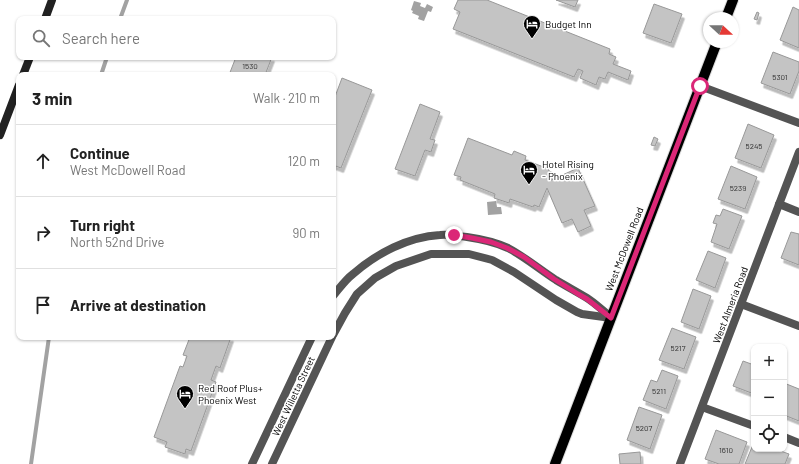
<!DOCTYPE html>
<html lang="en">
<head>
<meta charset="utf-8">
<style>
  :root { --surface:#fff; --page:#f2f2f2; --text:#222; --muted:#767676; --line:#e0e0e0 }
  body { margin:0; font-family:Barlow,sans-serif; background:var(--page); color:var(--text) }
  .controls { position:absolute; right:12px; bottom:12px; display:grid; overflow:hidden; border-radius:8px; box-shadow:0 1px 3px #0004 }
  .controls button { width:36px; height:36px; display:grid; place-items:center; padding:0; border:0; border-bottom:1px solid var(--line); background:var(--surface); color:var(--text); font:20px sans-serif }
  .compass { position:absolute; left:703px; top:12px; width:36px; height:36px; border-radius:50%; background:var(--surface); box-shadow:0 1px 3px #0004; rotate:111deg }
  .stop { position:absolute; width:12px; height:12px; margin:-9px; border:3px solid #db2777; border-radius:50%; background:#fff }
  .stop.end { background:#db2777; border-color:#fff; box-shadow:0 1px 4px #0008 }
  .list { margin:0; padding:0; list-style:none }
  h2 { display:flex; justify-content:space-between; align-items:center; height:52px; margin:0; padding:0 16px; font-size:17px }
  h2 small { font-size:13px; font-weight:400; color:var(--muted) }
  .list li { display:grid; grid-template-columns:26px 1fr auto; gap:12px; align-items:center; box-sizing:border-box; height:72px; padding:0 16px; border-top:1px solid var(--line) }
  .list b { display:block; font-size:15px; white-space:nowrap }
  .list p { margin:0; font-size:13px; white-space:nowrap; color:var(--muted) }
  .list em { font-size:13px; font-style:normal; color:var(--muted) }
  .icon { flex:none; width:22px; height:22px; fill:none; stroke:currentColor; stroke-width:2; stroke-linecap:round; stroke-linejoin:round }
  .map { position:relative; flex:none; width:799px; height:464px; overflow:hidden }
  .search { position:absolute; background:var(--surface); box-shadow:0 1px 3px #0004; left:16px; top:16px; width:320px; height:44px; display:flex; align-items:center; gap:10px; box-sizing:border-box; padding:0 14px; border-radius:8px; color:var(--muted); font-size:15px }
  .panel { position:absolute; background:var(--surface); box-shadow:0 1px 3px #0004; left:16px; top:72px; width:320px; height:268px; border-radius:8px }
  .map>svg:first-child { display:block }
  .water { fill:#a2a2a2 }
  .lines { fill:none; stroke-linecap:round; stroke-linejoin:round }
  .stream { stroke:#a2a2a2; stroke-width:4 }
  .building { fill:#c4c4c4; stroke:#989898; filter:url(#shadow) }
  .primary-casing { stroke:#dbdbdb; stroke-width:12 }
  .service { stroke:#545454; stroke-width:8 }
  .minor { stroke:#545454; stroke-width:8 }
  .secondary { stroke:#212121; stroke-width:8 }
  .primary { stroke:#000; stroke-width:10 }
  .route { stroke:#db2777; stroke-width:5 }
  .labels { text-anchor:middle; stroke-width:3; stroke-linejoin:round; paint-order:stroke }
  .number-label { font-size:8px; fill:#313131 }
  .poi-label { font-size:10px; fill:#000; stroke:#fff; text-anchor:start }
  .street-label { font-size:10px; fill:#000; stroke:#fff }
</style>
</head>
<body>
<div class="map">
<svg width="799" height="464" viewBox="0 0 799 464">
  <defs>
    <filter id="shadow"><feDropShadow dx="2.5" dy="4.5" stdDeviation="0" flood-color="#0004"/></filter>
  </defs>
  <rect width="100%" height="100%" fill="#fff"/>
  <g class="water">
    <path d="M414 1 421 3 420 6 425 8 427 4 433 7 431 12 428 11 424 21 418 19 419 16 412 13 413 11 411 10Z"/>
    <path d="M496 201 497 207H501L502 214 488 215 487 202Z"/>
  </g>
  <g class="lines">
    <g class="stream">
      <path d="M120 19 127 0"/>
      <path d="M101 75 107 57"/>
      <path d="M31 464 49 337"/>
    </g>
  </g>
  <g class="building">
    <path d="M458 0H487L610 49 609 54 616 57 613 64 631 71 628 80 608 72 605 79 599 77 596 85 580 78 583 71 578 69 574 77 453 29 460 12 454 9Z"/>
    <path d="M556 0H578L575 7Z"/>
    <path d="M654 4 682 14 671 43 643 33Z"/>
    <path d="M793 7 799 10V48L780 40Z"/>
    <path d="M757 12 759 13 757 20 754 19Z"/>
    <path d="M773 52 799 62V71L790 94 761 83Z"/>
    <path d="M236 57H272L265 75H229Z"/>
    <path d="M342 78 372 90 341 168 333 165V102Z"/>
    <path d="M420 104 440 112 430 139 435 140 431 152 425 150 415 176 395 169Z"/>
    <path d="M748 124 774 135 761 168 735 158Z"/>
    <path d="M654 137 658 139 655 146 651 145Z"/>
    <path d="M468 138 512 155 514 151 526 156 525 160 549 169 548 170 553 173 549 181 578 168 595 206 584 210 591 226 578 232 572 219 562 223 547 188 539 207 534 205 533 207 510 199 509 203 494 198 495 194 460 180 461 177 454 175Z"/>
    <path d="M731 166 757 177 745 209 718 199Z"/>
    <path d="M723 209 742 216 729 249 711 242 717 224 713 223 716 215 720 216Z"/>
    <path d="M791 232 799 234V265L781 258Z"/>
    <path d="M708 251 726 258 715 288 696 280Z"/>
    <path d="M693 289 711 296 699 329 681 322Z"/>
    <path d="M672 328 696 337 684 369 659 360Z"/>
    <path d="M190 337H231L220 368 216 366 211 380 216 382 191 451 186 449 185 454 165 447 167 442 154 437 180 366 183 367 187 356 183 355Z"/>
    <path d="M743 361 754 365V394L733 386Z"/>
    <path d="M662 370 678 376 666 409 643 400 651 380 657 382Z"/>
    <path d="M784 383 799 389V421L784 415Z"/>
    <path d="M639 407 662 415 650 449 627 440Z"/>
    <path d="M716 430 747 442 739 464H719L705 459Z"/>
    <path d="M754 442V449H775L789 454 785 464H745Z"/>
    <path d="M640 452 641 464H620L619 454Z"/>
  </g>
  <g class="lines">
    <defs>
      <g id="primary">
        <path d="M726 18 733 0"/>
        <path d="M555 464 717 42"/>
      </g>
    </defs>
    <use href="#primary" class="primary-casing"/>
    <g class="service">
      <path d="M779 204 799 212"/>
      <path d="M702 407 754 426"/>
      <path d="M784 437 799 443"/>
    </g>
    <g class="minor">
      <path d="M700 86 799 123"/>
      <path d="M333 296C339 289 345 280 353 274 377 253 408 237 440 235 449 234 458 236 467 237 481 239 495 242 508 248 525 257 539 269 556 280 566 286 577 292 587 298 595 303 603 311 611 317"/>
      <path d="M741 304 799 326"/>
      <path d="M333 335 345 313 357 294 375 278 396 266 431 254H469L492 260 514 272 556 300 577 312 582 314 611 318"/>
      <path d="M252 464 312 337"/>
      <path d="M272 464 332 337"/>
      <path d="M680 464 799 152"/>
    </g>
    <g class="secondary">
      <path d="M45 19 52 0"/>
      <path d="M23 75 30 57"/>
      <path d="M0 135 19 85"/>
    </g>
    <use href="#primary" class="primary"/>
  </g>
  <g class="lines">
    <path class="route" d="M454 235 472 238 491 242 507 248 524 257 554 279 578 294 587 299 611 318 700 86"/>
  </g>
  <defs>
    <symbol id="hotel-pin" viewBox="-11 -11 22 30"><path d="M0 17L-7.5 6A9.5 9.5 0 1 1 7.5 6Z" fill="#000" stroke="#fff"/><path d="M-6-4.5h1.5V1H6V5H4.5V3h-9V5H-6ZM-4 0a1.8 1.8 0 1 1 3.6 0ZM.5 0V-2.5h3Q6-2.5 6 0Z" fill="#fff"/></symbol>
  </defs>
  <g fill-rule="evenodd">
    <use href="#hotel-pin" x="522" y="14" width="20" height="27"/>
    <use href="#hotel-pin" x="519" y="160" width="20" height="27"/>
    <use href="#hotel-pin" x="175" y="384" width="20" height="27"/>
  </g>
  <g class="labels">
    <g class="number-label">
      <text x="250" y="69">1530</text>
      <text x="780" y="80">5301</text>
      <text x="754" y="149">5245</text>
      <text x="738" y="191">5239</text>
      <text x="678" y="351">5217</text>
      <text x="659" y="394">5211</text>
      <text x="644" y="431">5207</text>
      <text x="726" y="453">1610</text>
    </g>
    <g class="poi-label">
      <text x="545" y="28">Budget Inn</text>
      <text x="542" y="168">Hotel Rising<tspan x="542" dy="12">- Phoenix</tspan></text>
      <text x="198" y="392">Red Roof Plus+<tspan x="198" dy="12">Phoenix West</tspan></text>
    </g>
    <g class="street-label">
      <text transform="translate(624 249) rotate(-69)" y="4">West McDowell Road</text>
      <text transform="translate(730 305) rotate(-69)" y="4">West Almeria Road</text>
      <text transform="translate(293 396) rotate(-65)" y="4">West Willetta Street</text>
    </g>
  </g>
</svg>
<div class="controls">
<button>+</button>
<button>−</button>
<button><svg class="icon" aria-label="locate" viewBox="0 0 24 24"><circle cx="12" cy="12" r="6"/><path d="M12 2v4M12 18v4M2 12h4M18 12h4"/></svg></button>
</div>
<svg class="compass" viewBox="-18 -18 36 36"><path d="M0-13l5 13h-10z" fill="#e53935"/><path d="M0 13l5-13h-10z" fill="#767676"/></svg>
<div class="stop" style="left:700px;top:86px"></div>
<div class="stop end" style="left:454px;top:235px"></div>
<div class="search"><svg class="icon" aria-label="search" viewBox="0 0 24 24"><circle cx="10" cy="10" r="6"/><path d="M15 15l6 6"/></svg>Search here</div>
<section class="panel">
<h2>3 min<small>Walk · 210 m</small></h2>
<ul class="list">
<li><svg class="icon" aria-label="ahead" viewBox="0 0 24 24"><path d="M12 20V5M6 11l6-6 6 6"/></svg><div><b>Continue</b><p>West McDowell Road</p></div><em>120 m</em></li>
<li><svg class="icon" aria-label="right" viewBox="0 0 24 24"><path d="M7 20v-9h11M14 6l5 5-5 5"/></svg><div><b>Turn right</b><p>North 52nd Drive</p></div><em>90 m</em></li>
<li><svg class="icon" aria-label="arrive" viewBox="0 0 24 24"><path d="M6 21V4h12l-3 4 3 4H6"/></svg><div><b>Arrive at destination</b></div></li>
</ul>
</section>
</div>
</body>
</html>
